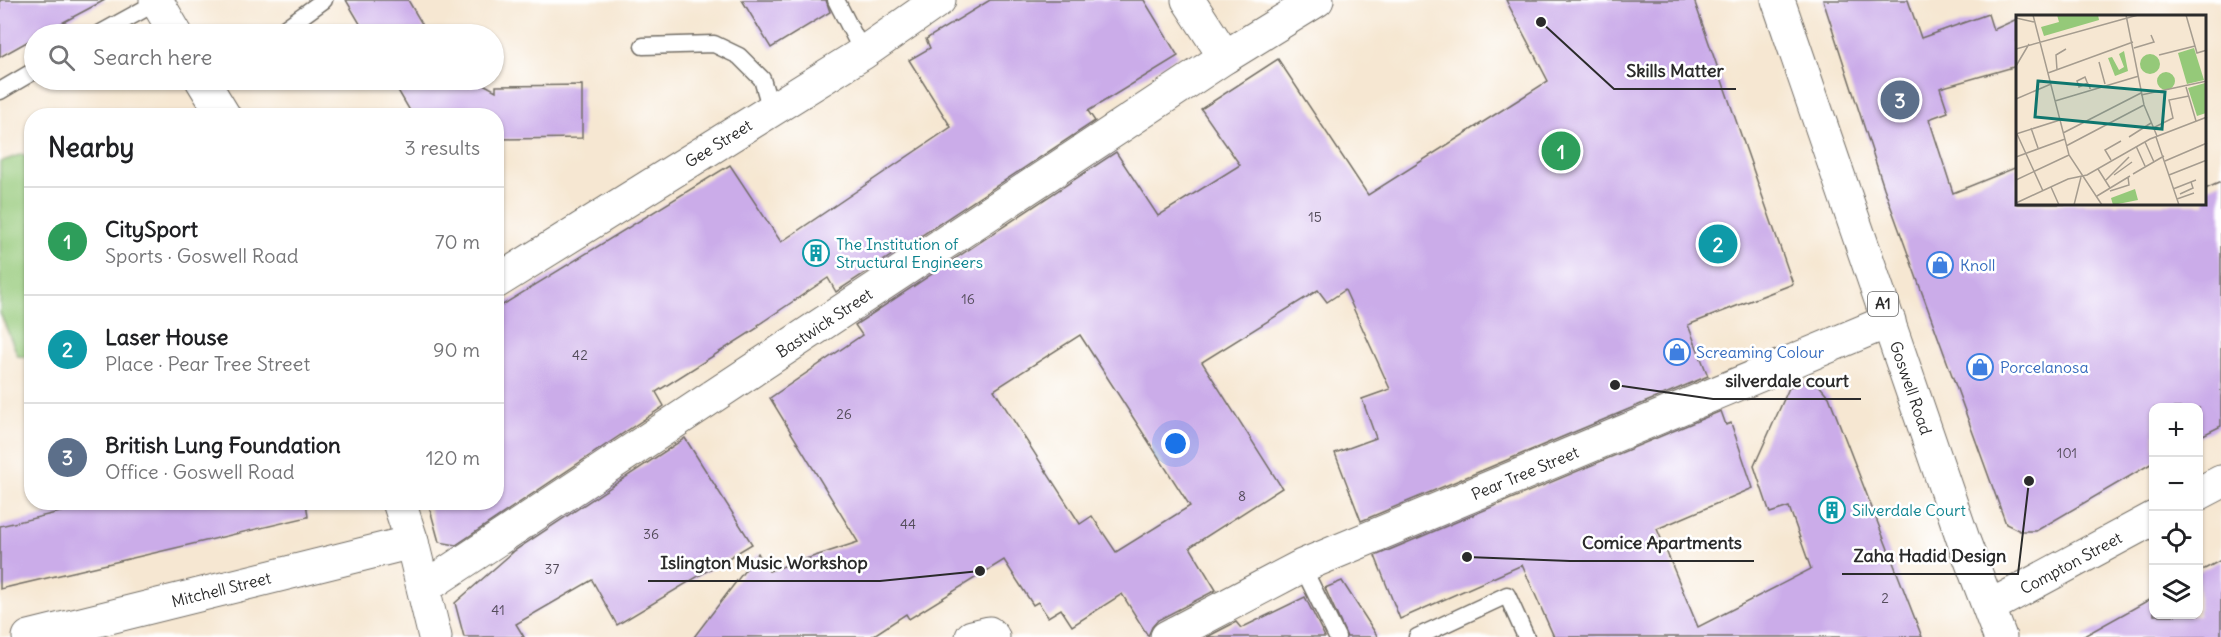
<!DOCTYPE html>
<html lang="en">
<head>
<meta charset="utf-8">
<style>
  :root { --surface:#fff; --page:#f2f2f2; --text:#202124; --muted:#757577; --line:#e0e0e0; --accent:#0b8043 }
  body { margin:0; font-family:Delius,sans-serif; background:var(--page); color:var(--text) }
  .controls { position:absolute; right:18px; bottom:18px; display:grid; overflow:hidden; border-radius:12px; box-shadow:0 2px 4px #0004 }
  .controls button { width:54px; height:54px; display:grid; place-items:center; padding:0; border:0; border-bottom:2px solid var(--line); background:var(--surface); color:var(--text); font:30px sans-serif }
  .you { position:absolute; left:1176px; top:444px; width:21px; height:21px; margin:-15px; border:4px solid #fff; border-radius:50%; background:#1a73e8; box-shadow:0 0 0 9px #1a73e833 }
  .badge { display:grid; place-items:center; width:39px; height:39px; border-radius:50%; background:var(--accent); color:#fff; font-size:20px; font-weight:700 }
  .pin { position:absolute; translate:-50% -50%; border:3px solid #fff; box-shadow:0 2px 6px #0006 }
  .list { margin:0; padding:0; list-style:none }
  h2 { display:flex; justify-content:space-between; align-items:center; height:78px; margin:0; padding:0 24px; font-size:26px }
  h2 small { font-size:20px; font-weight:400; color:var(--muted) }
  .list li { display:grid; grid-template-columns:39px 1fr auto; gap:18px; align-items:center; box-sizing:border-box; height:108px; padding:0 24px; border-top:2px solid var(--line) }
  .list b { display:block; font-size:22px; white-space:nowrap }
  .list p { margin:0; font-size:20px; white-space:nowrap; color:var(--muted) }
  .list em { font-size:20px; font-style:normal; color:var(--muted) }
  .icon { flex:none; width:33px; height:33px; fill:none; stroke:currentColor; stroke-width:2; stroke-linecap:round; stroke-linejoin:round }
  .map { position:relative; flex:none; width:2221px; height:637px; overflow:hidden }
  .search { position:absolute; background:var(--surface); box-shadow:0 2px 4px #0004; left:24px; top:24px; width:480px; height:66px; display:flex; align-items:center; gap:15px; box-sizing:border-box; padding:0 21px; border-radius:33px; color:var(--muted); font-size:22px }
  .panel { position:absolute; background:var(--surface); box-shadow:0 2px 4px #0004; left:24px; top:108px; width:480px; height:402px; border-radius:24px }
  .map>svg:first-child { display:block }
  .green { fill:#95c979; stroke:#607a52; stroke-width:1.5 }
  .building { fill:#cbace9; fill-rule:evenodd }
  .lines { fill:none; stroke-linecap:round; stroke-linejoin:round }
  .service-casing { stroke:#726d65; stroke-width:19 }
  .minor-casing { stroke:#726d65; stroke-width:35 }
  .tertiary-casing { stroke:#726d65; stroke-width:35 }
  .primary-casing { stroke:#726d65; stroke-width:35 }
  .service { stroke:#fff; stroke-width:16 }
  .minor { stroke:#fff; stroke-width:33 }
  .tertiary { stroke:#fff; stroke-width:33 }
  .primary { stroke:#fff; stroke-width:33 }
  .labels { text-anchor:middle; stroke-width:5; stroke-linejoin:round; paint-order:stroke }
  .number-label { font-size:14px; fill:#534b5a }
  .shield { fill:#fff; stroke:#6b6b6b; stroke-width:1.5 }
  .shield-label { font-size:15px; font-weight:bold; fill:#2b2b2b }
  .street-label { font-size:16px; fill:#2b2b2b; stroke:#fff }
  .culture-label { font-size:16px; fill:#0d838f; stroke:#fff; text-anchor:start }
  .shop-label { font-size:16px; fill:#366cbe; stroke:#fff; text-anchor:start }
  .inset-road { fill:none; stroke:#a59c8f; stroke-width:1.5 }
  .view { fill:#0f766e; fill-opacity:0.15; stroke:#0f766e; stroke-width:3 }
  .inset-edge { fill:none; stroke:#2b2b2b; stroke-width:3 }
  .leader { fill:none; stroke:#2b2b2b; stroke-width:2 }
  .callout-dot { fill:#2b2b2b; stroke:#fff; stroke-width:2 }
  .callout-label { font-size:18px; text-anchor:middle; font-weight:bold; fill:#2b2b2b; stroke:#fff; stroke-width:5; stroke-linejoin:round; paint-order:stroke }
</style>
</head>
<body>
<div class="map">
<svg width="2221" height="637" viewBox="0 0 2221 637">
  <rect width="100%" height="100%" fill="#fff"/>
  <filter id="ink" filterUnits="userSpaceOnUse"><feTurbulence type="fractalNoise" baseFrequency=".0167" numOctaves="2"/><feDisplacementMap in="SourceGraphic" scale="12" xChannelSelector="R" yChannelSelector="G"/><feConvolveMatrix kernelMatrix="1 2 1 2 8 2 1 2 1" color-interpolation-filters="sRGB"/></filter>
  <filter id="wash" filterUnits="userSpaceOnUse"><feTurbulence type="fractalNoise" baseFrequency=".008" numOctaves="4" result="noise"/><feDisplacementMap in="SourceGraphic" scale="24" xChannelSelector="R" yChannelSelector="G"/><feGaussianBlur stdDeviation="1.35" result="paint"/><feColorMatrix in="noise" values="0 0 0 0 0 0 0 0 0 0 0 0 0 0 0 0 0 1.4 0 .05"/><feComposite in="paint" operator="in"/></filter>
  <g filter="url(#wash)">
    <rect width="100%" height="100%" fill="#f6e7d2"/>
    <path class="green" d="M22 154 32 162 31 358 18 356 0 313V162Z"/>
    <g id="blocks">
      <g class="building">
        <path d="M0 0H105L41 34H34V38L0 57Z"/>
        <path d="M346 0H408L428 34H366Z"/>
        <path d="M742 0H826L830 12 771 48Z"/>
        <path d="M990 0H1144L1178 56 1088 111 1095 121 836 292 828 278 758 325 759 327 656 392 664 406 456 545 439 542 428 502H496V309L730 165 781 242 951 127 909 60 930 48 926 39Z"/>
        <path d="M1506 0H1694L1793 284 1688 325 1708 376 1361 521 1335 453 1376 438 1362 399 1390 389 1345 290 1327 302 1318 290 1202 362 1282 488 1190 547 1216 590 1158 620 1152 627 1148 636 1122 594 1072 626 1061 609 1048 617 1038 602 1033 605 1004 560 909 619 906 614 871 637H694L758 553 769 571 858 542 770 398 862 335 855 325 1116 152 1158 216 1240 165 1201 109 1278 59 1368 195 1548 81ZM1080 335 1190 506 1116 552 1092 516 1080 524 994 390Z"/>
        <path d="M1823 0H1908L1921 38 1988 14 1993 30 2017 19V66L1940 88 1948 112 1929 119 1953 193 2017 167V204H2205V189L2221 182V426L2199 437V408H2154V462L2036 531H2020L2006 524 1884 188Z"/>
        <path d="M392 80H476L496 91V86L582 85V138L496 139V116H413Z"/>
        <path d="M1805 382 1817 383 1829 397 1922 637H1554L1522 565 1400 619 1375 556 1721 411 1726 425 1731 423 1753 488 1657 529 1698 627 1811 569 1789 507 1770 513 1754 466 1789 388Z"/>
        <path d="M685 438 752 544 617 625 592 580 516 624 524 637H464L455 603 512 553H511Z"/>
        <path d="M103 502H306L308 517 0 589V526Z"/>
        <path d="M2221 560V637H2082L2154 597V615H2199V572Z"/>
        <path d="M1342 581 1378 637H1347L1325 588Z"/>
        <path d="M1305 597 1325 637H1207L1236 622 1241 628Z"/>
      </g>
    </g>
  </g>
  <g filter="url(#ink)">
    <use href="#blocks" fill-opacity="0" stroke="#726d65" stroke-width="1.5"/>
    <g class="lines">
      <defs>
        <g id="service">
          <path d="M836 0 863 53"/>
          <path d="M99 34 157 2"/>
          <path d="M277 34 324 0"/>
          <path d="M643 46 714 44 739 56 762 79 771 110"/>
          <path d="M0 91 34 71"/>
          <path d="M1302 566 1337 637"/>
          <path d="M1417 637 1507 595 1526 637"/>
        </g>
        <g id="minor">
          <path d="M1188 0 1225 57"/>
          <path id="s1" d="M496 282 863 53 939 0"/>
          <path d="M2198 494 2221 482"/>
          <path id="s2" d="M424 588 1225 57 1317 0"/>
          <path id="s3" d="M1989 607 2154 518"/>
          <path id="s4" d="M29 637 412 542"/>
          <path d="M972 637 989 633 993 637"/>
          <path id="s5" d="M1167 637 1302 566 1889 321"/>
        </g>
        <g id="tertiary">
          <path d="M156 0 176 34"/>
          <path d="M202 80 224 116"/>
          <path d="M399 502 412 542 435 637"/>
        </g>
        <g id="primary">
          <path id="s6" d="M1778 0 1964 542 2000 637"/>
        </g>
      </defs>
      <use href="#service" class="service-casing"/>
      <use href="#minor" class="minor-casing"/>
      <use href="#tertiary" class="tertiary-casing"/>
      <use href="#primary" class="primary-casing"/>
      <use href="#service" class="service"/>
      <use href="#minor" class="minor"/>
      <use href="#tertiary" class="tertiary"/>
      <use href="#primary" class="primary"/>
    </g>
  </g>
  <defs>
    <symbol id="building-ring" viewBox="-11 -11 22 22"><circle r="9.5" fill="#fff" stroke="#0f9aa8" stroke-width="1.5"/><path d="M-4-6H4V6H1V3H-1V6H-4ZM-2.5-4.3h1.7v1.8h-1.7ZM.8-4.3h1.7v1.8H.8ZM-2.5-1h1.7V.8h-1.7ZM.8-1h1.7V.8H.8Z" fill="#0f9aa8"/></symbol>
    <symbol id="shop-ring" viewBox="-11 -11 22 22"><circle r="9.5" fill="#fff" stroke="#3f7fe0" stroke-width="1.5"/><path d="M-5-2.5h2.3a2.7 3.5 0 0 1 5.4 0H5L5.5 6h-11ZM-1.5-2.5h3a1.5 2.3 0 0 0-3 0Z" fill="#3f7fe0"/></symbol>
  </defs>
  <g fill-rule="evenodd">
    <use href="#building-ring" x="801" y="238" width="30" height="30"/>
    <use href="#shop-ring" x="1925" y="250" width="30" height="30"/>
    <use href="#shop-ring" x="1662" y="337" width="30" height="30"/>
    <use href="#shop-ring" x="1965" y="352" width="30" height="30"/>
    <use href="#building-ring" x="1817" y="495" width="30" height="30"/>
  </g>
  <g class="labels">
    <g class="number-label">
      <text x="1315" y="222">15</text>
      <text x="968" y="304">16</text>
      <text x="580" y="360">42</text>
      <text x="844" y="419">26</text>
      <text x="2067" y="458">101</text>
      <text x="1242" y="501">8</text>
      <text x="908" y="529">44</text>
      <text x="651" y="539">36</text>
      <text x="552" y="574">37</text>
      <text x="1885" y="603">2</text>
      <text x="498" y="615">41</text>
    </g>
    <rect class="shield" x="1868" y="292" width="30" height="24" rx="4.5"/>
    <g class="shield-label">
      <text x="1883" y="309">A1</text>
    </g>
    <g class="street-label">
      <text dy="6" stroke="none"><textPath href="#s1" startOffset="262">Gee Street</textPath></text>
      <text dy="6" stroke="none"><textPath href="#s2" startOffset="480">Bastwick Street</textPath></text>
      <text dy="6" stroke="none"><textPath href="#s6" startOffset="410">Goswell Road</textPath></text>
      <text dy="6" stroke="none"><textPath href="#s5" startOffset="394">Pear Tree Street</textPath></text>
      <text dy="6" stroke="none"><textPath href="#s3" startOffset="93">Compton Street</textPath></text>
      <text dy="6" stroke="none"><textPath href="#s4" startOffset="198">Mitchell Street</textPath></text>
    </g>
    <g class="culture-label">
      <text x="836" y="250">The Institution of<tspan x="836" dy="18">Structural Engineers</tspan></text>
      <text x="1852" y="516">Silverdale Court</text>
    </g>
    <g class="shop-label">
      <text x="1960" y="271">Knoll</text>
      <text x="1696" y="358">Screaming Colour</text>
      <text x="2000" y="373">Porcelanosa</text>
    </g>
  </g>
  <g transform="translate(2016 15)">
    <rect width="190" height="190" fill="#f6e7d2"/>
    <path d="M41 0H82L83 5 28 21 25 12 43 7ZM178 33 188 65 171 69 162 38ZM108 36 112 56 99 61 92 43 96 42 103 55 108 52 103 39ZM124 49a10 10 0 1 1 20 0a10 10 0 1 1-20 0ZM141 66a9 9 0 1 1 18 0a9 9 0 1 1-18 0ZM189 68 190 98 181 101 172 73ZM119 174 122 185 97 190 95 183Z" fill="#95c979"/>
    <path class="inset-road" d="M17 0 53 140 86 190M110 0 128 90 141 121M170 0 181 38 191 35M0 3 18 7M118 33 138 27 135 20M0 34 122 0M143 40 179 31M83 47 89 69M0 51 13 29M41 55 40 40 50 34M32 58 117 27M72 68 63 72 61 66 69 62 71 67 74 73V74M170 72 180 106M125 80 191 66M0 84 35 69M39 86 123 61M15 113 22 133M137 113 157 103 153 85 173 81M47 118 125 78M0 119 44 105M1 119 27 176M113 122 135 108M140 122 163 190M129 127 138 147M50 131 128 90M120 131 129 151M0 142 49 124M95 145 89 135 105 126M149 146 191 128M82 154 94 173M117 159 148 141M98 160 116 147M153 160 191 145M0 165 53 140M90 165 113 142M35 172 43 190M157 174 180 165M94 176 113 170 112 162M164 179 177 173 175 167M81 181 114 161M161 184 178 178M0 188 52 164 71 160 134 124 191 102M58 190 65 162"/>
    <path class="view" d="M22 66 149 77 146 114 19 102Z"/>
    <rect width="190" height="190" class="inset-edge"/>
  </g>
  <path class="leader" d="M1541 22L1614 89H1736M1615 385L1713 399H1861M1467 557L1570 561H1754M2029 481L2018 574H1842M980 571L880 581H648"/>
  <g class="callout-dot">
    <circle cx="1541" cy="22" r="6"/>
    <circle cx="1615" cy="385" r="6"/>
    <circle cx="1467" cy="557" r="6"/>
    <circle cx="2029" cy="481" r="6"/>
    <circle cx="980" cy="571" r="6"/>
  </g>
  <g class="callout-label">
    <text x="1675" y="77">Skills Matter</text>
    <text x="1787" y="387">silverdale court</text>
    <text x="1662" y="549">Comice Apartments</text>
    <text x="1930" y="562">Zaha Hadid Design</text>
    <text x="764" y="569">Islington Music Workshop</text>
  </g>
</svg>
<div class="controls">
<button>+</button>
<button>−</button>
<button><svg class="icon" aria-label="locate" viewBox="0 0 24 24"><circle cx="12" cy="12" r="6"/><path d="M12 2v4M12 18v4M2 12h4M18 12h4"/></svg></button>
<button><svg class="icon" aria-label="layers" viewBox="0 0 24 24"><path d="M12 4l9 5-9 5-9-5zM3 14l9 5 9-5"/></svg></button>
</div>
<div class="you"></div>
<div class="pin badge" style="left:1561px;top:151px;background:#2e9e5b">1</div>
<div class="pin badge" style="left:1718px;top:244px;background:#0f9aa8">2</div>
<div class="pin badge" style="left:1900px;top:100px;background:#5c6f8a">3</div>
<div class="search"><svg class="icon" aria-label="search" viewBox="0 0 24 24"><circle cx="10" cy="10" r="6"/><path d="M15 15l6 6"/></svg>Search here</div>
<section class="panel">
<h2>Nearby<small>3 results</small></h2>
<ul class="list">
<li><span class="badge" style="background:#2e9e5b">1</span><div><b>CitySport</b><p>Sports · Goswell Road</p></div><em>70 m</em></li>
<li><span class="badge" style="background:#0f9aa8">2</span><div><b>Laser House</b><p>Place · Pear Tree Street</p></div><em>90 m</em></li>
<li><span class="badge" style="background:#5c6f8a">3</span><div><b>British Lung Foundation</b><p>Office · Goswell Road</p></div><em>120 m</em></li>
</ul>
</section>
</div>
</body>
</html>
